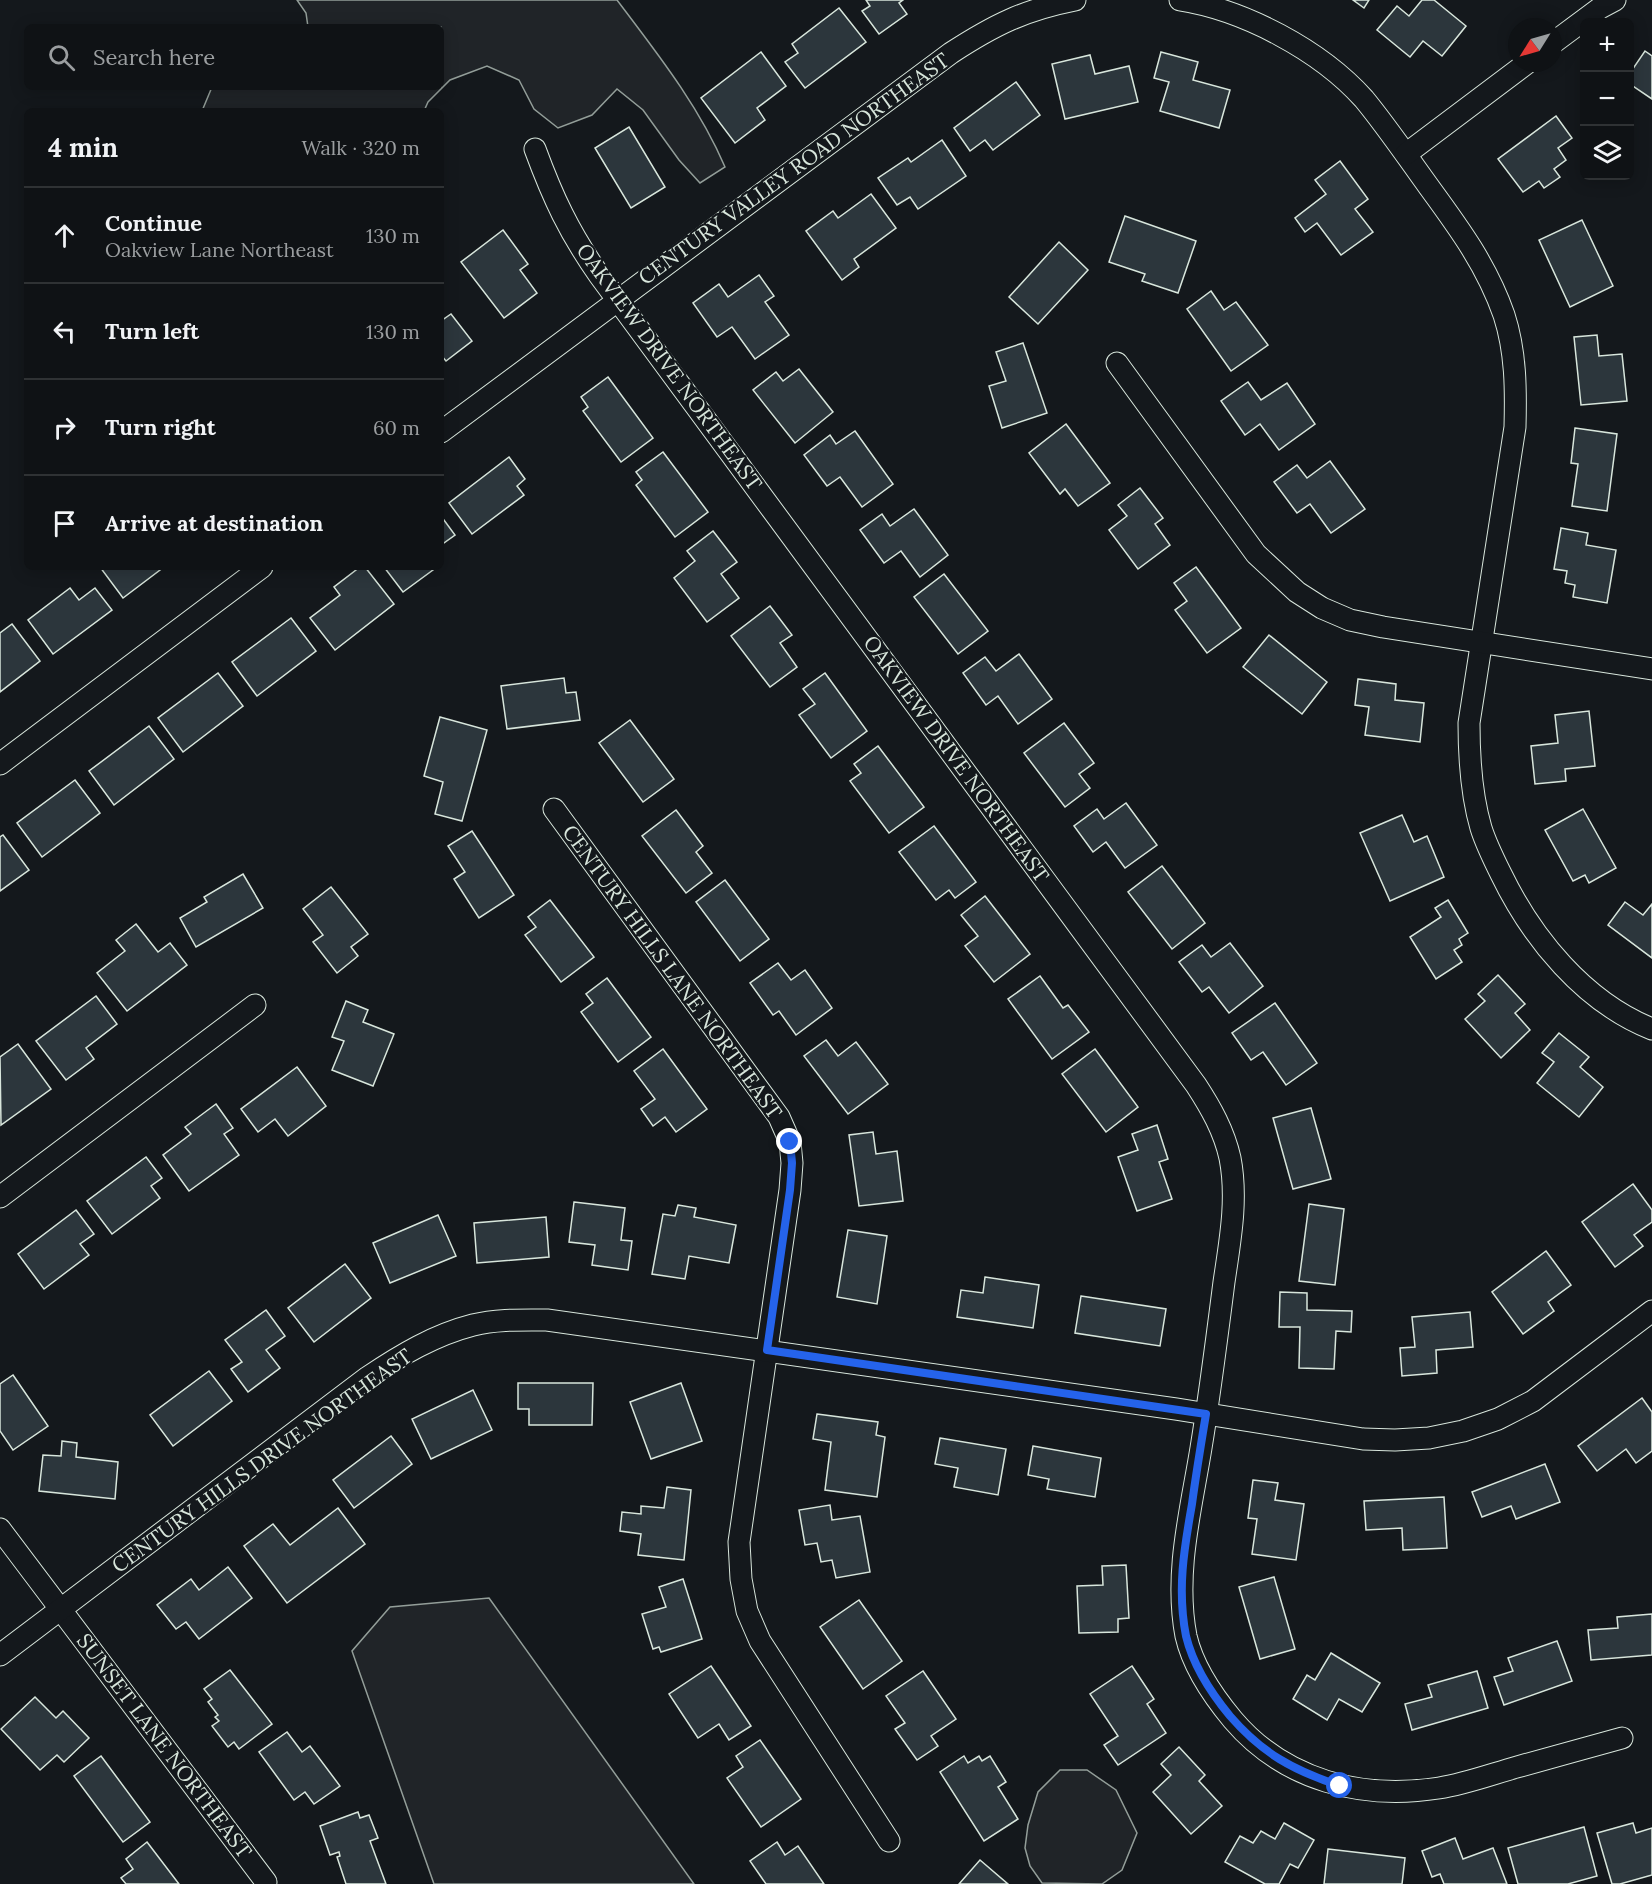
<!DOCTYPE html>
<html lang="en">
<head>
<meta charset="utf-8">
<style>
  :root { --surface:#0f1215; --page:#1d2022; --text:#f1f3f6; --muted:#9b9ea0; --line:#2f3234 }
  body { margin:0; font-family:Lora,serif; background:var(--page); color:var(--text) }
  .controls { position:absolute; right:18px; top:18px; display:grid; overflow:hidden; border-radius:9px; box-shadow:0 3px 15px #0003 }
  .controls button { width:54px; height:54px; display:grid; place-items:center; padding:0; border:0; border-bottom:2px solid var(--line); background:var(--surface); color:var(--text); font:30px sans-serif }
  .compass { position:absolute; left:1508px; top:18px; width:54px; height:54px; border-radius:50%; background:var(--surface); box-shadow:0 3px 15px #0003; rotate:233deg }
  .stop { position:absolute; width:18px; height:18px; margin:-14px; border:4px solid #2563eb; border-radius:50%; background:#fff }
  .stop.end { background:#2563eb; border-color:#fff; box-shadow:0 2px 6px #0008 }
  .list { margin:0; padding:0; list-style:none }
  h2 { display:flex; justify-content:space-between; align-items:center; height:78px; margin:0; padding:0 24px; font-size:26px }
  h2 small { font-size:20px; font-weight:400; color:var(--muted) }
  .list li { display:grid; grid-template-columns:39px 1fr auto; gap:18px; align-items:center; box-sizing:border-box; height:96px; padding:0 24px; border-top:2px solid var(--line) }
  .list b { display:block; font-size:22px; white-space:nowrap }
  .list p { margin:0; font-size:20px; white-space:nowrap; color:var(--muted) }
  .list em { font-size:20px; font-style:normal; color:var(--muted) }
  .icon { flex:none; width:33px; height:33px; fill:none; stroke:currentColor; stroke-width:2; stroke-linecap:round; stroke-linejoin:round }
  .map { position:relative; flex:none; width:1652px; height:1884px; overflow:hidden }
  .search { position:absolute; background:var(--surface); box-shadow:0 3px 15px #0003; left:24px; top:24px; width:420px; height:66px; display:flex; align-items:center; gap:15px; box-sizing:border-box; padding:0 21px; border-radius:9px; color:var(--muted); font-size:22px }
  .panel { position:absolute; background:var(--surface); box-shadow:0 3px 15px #0003; left:24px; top:108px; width:420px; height:462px; border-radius:9px }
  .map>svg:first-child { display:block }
  .green { fill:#202428; stroke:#939e99; stroke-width:1.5 }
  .building { fill:#2c363c; stroke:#d8e6dc; stroke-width:1.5 }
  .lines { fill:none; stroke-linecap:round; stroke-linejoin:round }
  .street-casing { stroke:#d8e6dc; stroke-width:23 }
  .street { stroke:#14181c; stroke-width:21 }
  .route { stroke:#2563eb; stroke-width:8 }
  .labels { text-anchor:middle; stroke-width:4.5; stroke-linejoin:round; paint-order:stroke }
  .street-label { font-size:21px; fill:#d8e6dc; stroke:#14181c }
</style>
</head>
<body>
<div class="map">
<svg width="1652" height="1884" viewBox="0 0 1652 1884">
  <rect width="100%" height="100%" fill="#14181c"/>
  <g class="green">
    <path d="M297 0H617C657 53 699 106 725 167L700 183 679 160 643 110 617 89 592 115 558 128 534 109 519 80 487 66 450 80 428 102 424 111H202L212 87H441V27H308L306 13Z"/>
    <path d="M489 1598 694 1884H434L352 1651 390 1607Z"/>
    <path d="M1060 1770H1087L1116 1790 1137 1833 1122 1870 1102 1884 1042 1883 1030 1866 1025 1848 1028 1825 1038 1792Z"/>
  </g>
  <g class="building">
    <path d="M866 0H903L899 3 907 14 879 34 862 11 870 6Z"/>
    <path d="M1353 0H1369L1364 8Z"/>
    <path d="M1422 0H1434L1466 26 1442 56 1423 41 1410 57 1377 30 1397 6 1409 16Z"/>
    <path d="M839 8 866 42 805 88 785 62 798 53 792 44Z"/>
    <path d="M1645 51 1652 56V99L1630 84V73Z"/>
    <path d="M761 52 786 86 757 108 765 120 735 143 701 98Z"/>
    <path d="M1161 52 1198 62 1193 80 1230 90 1219 128 1160 111 1169 82 1154 78Z"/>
    <path d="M1090 55 1095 74 1129 66 1138 102 1065 119 1052 64Z"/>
    <path d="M1016 82 1040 115 993 150 985 140 970 151 954 128Z"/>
    <path d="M1556 116 1572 138 1558 148 1566 160 1554 169 1560 177 1544 188 1539 181 1523 192 1498 159Z"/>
    <path d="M629 127 665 187 631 208 595 148Z"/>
    <path d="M942 140 966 176 918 209 910 197 897 205 878 178 908 158 911 162Z"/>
    <path d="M1340 161 1368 199 1355 209 1373 232 1341 255 1317 223 1305 232 1295 218 1326 194 1315 180Z"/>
    <path d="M871 194 896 228 854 259 859 267 842 280 806 231 833 211 838 218Z"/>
    <path d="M1125 216 1196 241 1178 293 1142 281 1145 274 1109 262Z"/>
    <path d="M1582 220 1613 286 1570 307 1539 240Z"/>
    <path d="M503 230 528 264 520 270 537 293 504 318 461 262Z"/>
    <path d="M1059 242 1088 270 1038 324 1009 297Z"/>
    <path d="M759 275 774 296 765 302 789 335 755 359 732 327 717 337 693 303 719 284 728 297Z"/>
    <path d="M1211 291 1224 310 1236 302 1268 345 1231 371 1187 309Z"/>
    <path d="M451 314 472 341 446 361 441 355V321Z"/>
    <path d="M1597 335 1599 356 1622 354 1627 401 1581 405 1574 337Z"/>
    <path d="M1023 343 1047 413 1002 428 989 386 1006 381 996 352Z"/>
    <path d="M799 369 833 412 795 443 753 390 776 372 783 381Z"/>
    <path d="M608 377 653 438 621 462 583 411 588 407 581 397Z"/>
    <path d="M1248 382 1261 400 1287 383 1315 424 1279 450 1260 424 1245 435 1221 401Z"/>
    <path d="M1066 424 1110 483 1078 506 1065 489 1060 494 1029 453Z"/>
    <path d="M1575 428 1617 434 1607 511 1572 506 1578 464 1571 463Z"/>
    <path d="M855 431 893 484 862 507 840 477 827 486 804 455 830 435 836 444Z"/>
    <path d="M663 452 708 512 675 537 636 485 642 480 636 472Z"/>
    <path d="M509 457 525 479 517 486 524 495 472 534 449 503Z"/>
    <path d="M1330 461 1365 509 1331 533 1310 504 1297 513 1274 482 1297 465 1307 478Z"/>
    <path d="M1140 488 1163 518 1155 524 1170 545 1138 569 1109 530 1127 516 1118 505Z"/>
    <path d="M914 509 948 555 920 577 901 551 884 563 860 530 882 514 890 526Z"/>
    <path d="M441 516 455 535 441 545Z"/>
    <path d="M1561 528 1588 533 1586 545 1616 550 1607 603 1573 597 1575 585 1565 583 1567 571 1554 569Z"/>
    <path d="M713 531 737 562 721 574 739 598 707 622 674 578 695 561 687 551Z"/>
    <path d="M100 567H164L123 598Z"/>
    <path d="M360 567H365L394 604 335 650 310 618 340 595 334 587Z"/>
    <path d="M384 567H437L403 592Z"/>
    <path d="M1196 567 1241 628 1207 653 1175 610 1187 601 1174 583Z"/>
    <path d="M944 574 988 631 958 654 914 597Z"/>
    <path d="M70 588 79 600 95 588 112 610 53 654 28 620Z"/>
    <path d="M770 606 792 635 780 643 797 667 770 687 731 636Z"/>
    <path d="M291 618 316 651 257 696 232 662Z"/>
    <path d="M12 624 40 661 0 692V633Z"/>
    <path d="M1269 635 1327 682 1302 714 1243 667Z"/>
    <path d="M1019 654 1052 699 1018 724 998 696 986 705 963 673 985 657 996 671Z"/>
    <path d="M218 673 243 706 183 752 158 718Z"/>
    <path d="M825 673 867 731 831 758 799 715 815 704 803 689Z"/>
    <path d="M564 678 566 693 576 692 580 720 507 729 501 686Z"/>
    <path d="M1358 679 1396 684 1395 700 1424 703 1420 742 1365 735 1369 707 1355 705Z"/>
    <path d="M1589 711 1595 766 1565 769 1566 781 1535 784 1531 746 1558 743 1555 715Z"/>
    <path d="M440 717 487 730 462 821 435 814 443 782 424 776Z"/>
    <path d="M630 720 674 779 643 802 599 743Z"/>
    <path d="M1064 723 1094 763 1079 774 1090 788 1065 807 1024 753Z"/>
    <path d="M149 726 174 759 114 805 89 771Z"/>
    <path d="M878 746 924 807 889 833 850 781 861 773 854 764Z"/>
    <path d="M75 780 100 813 42 857 17 823Z"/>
    <path d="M1126 803 1157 845 1125 868 1106 842 1093 852 1074 826 1097 809 1104 819Z"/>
    <path d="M1583 809 1616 868 1589 883 1585 875 1573 881 1545 830Z"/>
    <path d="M676 810 703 846 696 852 712 873 686 893 642 836Z"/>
    <path d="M1402 815 1414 842 1427 836 1444 877 1390 901 1360 833Z"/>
    <path d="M934 826 976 882 955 898 949 890 936 900 899 852Z"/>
    <path d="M472 831 514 895 479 918 454 879 465 872 448 846Z"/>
    <path d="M3 835 29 870 0 891V837Z"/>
    <path d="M1162 866 1205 923 1172 949 1128 892Z"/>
    <path d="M243 874 263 908 196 947 180 918 207 902 204 897Z"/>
    <path d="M725 880 769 939 740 961 696 902Z"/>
    <path d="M331 887 368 934 351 947 358 956 337 973 313 942 323 935 303 909Z"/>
    <path d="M985 896 1030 954 994 982 965 946 978 936 961 915Z"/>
    <path d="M550 900 594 957 561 982 525 935 536 927 528 917Z"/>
    <path d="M1448 900 1468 933 1459 939 1462 945 1454 950 1462 962 1436 979 1410 937 1441 917 1435 908Z"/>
    <path d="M1625 902 1643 915 1652 904V958L1608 925Z"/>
    <path d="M136 924 158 952 170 943 187 965 127 1011 97 973 125 951 116 940Z"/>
    <path d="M1230 943 1263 986 1229 1013 1209 987 1202 992 1179 962 1202 945 1211 957Z"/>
    <path d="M778 963 791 980 805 970 832 1008 796 1035 779 1011 773 1015 750 983Z"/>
    <path d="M1498 975 1525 1004 1515 1013 1530 1030 1501 1058 1465 1019 1485 1001 1478 994Z"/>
    <path d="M1040 976 1063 1008 1068 1005 1089 1032 1052 1059 1008 999Z"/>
    <path d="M607 978 651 1037 618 1062 581 1012 593 1003 586 994Z"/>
    <path d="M96 996 117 1024 86 1048 94 1059 66 1080 36 1041Z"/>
    <path d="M346 1001 368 1010 363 1022 394 1034 373 1086 332 1070 344 1041 332 1037Z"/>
    <path d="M1275 1003 1317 1063 1286 1085 1263 1052 1251 1060 1232 1033Z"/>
    <path d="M1559 1033 1589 1057 1580 1067 1603 1087 1579 1117 1537 1083 1554 1062 1542 1053Z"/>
    <path d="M826 1040 838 1056 856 1042 888 1084 848 1114 804 1056Z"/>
    <path d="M18 1044 51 1089 1 1125 0 1057Z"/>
    <path d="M663 1049 707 1109 676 1132 665 1117 653 1126 641 1109 655 1099 634 1071Z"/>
    <path d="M1095 1049 1138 1107 1106 1132 1062 1074Z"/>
    <path d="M297 1067 326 1106 288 1136 275 1119 258 1132 241 1109Z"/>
    <path d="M216 1104 233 1128 224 1134 239 1155 189 1191 163 1155 191 1134 185 1127Z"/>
    <path d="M1311 1108 1331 1179 1293 1189 1273 1118Z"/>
    <path d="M1157 1125 1168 1159 1159 1162 1172 1199 1137 1211 1118 1157 1138 1150 1132 1134Z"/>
    <path d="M873 1132 876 1154 897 1151 903 1201 859 1206 849 1135Z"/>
    <path d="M146 1157 162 1178 151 1186 160 1198 112 1234 87 1201Z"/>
    <path d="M1633 1184 1652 1210V1222L1634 1235 1643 1246 1615 1267 1582 1222Z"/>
    <path d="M574 1202 625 1208 621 1240 632 1241 628 1270 592 1265 595 1245 569 1242Z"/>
    <path d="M1309 1204 1344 1209 1335 1285 1299 1281Z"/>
    <path d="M678 1205 696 1208 694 1217 736 1225 729 1263 689 1256 685 1279 652 1274 663 1214 675 1216Z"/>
    <path d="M76 1210 94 1234 80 1244 89 1255 44 1289 18 1254Z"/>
    <path d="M438 1215 456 1256 390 1283 373 1243Z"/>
    <path d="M546 1217 549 1257 477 1263 474 1223Z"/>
    <path d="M848 1230 887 1236 877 1304 837 1297Z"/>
    <path d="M1546 1251 1571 1285 1548 1302 1554 1311 1523 1334 1492 1292Z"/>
    <path d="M345 1264 371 1298 314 1342 288 1308Z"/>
    <path d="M985 1277 1039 1285 1033 1328 957 1317 961 1290 983 1293Z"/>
    <path d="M1280 1292 1307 1293V1310L1352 1311 1351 1332 1336 1331 1334 1369 1299 1368 1300 1327H1279Z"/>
    <path d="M1081 1296 1166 1309 1160 1346 1075 1333Z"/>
    <path d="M266 1310 285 1336 266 1350 280 1368 248 1392 231 1369 242 1362 225 1340Z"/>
    <path d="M1470 1312 1473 1347 1436 1350 1437 1373 1402 1376 1400 1348 1415 1347 1412 1317Z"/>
    <path d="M209 1371 232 1401 173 1446 150 1415Z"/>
    <path d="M13 1375 48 1426 13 1450 0 1431V1384Z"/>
    <path d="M518 1383H593L592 1425H529V1409H518Z"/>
    <path d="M681 1383 702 1441 651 1459 630 1402Z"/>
    <path d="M473 1390 492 1430 431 1459 412 1419Z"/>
    <path d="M1642 1398 1652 1412V1451L1636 1463 1626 1449 1597 1471 1578 1446Z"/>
    <path d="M817 1414 878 1422 876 1435 885 1437 877 1497 825 1490 831 1442 813 1439Z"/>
    <path d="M391 1436 412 1464 354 1508 333 1480Z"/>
    <path d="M940 1438 1006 1449 998 1495 954 1487 958 1468 935 1464Z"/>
    <path d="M62 1441 77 1443 76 1457 118 1462 115 1499 39 1491 43 1455 61 1456Z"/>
    <path d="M1033 1446 1101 1458 1095 1497 1047 1489 1049 1479 1028 1475Z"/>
    <path d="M1545 1464 1560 1502 1516 1519 1511 1506 1482 1517 1472 1492Z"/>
    <path d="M1253 1480 1278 1483 1275 1500 1304 1504 1296 1560 1252 1554 1257 1519 1248 1518Z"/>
    <path d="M667 1487 691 1490 684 1560 638 1555 641 1534 620 1531 622 1512 641 1514V1506L664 1508Z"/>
    <path d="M1444 1497 1447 1548 1403 1550 1402 1528 1366 1530 1364 1501Z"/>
    <path d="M830 1505 832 1520 860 1516 870 1572 836 1578 832 1560 821 1562 817 1543 805 1545 799 1510Z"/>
    <path d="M338 1508 365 1544 287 1603 244 1546 273 1524 290 1545Z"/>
    <path d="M1126 1565 1129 1618 1118 1619V1632L1079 1633 1077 1586 1103 1585 1102 1566Z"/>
    <path d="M228 1567 252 1598 199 1639 186 1622 176 1629 157 1605 191 1579 199 1590Z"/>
    <path d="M1274 1577 1295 1649 1260 1659 1239 1587Z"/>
    <path d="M683 1579 702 1639 661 1652 659 1647 653 1649 642 1614 666 1607 659 1587Z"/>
    <path d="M859 1600 902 1661 863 1689 820 1627Z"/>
    <path d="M1652 1614V1655L1591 1660 1588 1630 1618 1628 1617 1617Z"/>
    <path d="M1557 1641 1572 1681 1504 1705 1494 1677 1513 1671 1508 1658Z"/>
    <path d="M1331 1653 1380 1683 1362 1712 1339 1699 1327 1720 1293 1699 1307 1675 1315 1680Z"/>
    <path d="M711 1666 751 1726 729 1740 719 1724 698 1738 669 1694Z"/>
    <path d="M1132 1666 1154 1699 1147 1704 1166 1733 1118 1765 1104 1745 1118 1736 1090 1694Z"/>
    <path d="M230 1670 272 1724 239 1749 234 1742 228 1747 212 1726 219 1721 215 1717 218 1715 208 1702 212 1699 204 1689Z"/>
    <path d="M923 1671 956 1719 931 1736 938 1746 917 1760 895 1729 905 1723 886 1696Z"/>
    <path d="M1477 1671 1488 1708 1412 1730 1405 1704 1432 1697 1428 1685Z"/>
    <path d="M35 1697 56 1718 63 1711 89 1738 64 1762 57 1755 40 1770 1 1729Z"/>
    <path d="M287 1732 302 1752 310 1746 340 1786 314 1804 305 1792 294 1800 259 1752Z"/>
    <path d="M760 1740 801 1799 761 1827 727 1778 743 1767 736 1756Z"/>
    <path d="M1179 1747 1205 1775 1199 1781 1222 1806 1191 1834 1153 1792 1171 1775 1161 1764Z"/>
    <path d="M101 1756 150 1822 123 1842 74 1776Z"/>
    <path d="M964 1756 968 1763 979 1756 982 1761 990 1756 1006 1782 998 1787 1018 1819 984 1841 940 1772Z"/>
    <path d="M358 1812 360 1818 369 1815 378 1838 370 1841 386 1884H346L337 1857 340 1856 339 1852 330 1855 320 1826Z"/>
    <path d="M1284 1823 1314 1840 1298 1868 1290 1864 1279 1884H1265L1225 1862 1240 1836 1253 1843 1261 1831 1275 1839Z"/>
    <path d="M1633 1823 1636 1833 1652 1828V1875L1620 1884H1612L1597 1833Z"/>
    <path d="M1584 1827 1597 1876 1568 1884H1518L1508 1848Z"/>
    <path d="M1455 1838 1463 1859 1493 1848 1507 1884H1444L1440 1874 1432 1877 1422 1851Z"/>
    <path d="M147 1842 179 1884H126L121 1878 133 1869 126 1859Z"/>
    <path d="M777 1842 785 1855 798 1846 824 1884H766L750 1861Z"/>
    <path d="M1328 1849 1405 1858 1402 1884H1324Z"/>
    <path d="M980 1860 1008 1884H959Z"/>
  </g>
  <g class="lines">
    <defs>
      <g id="street">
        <path d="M1180 0C1244 10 1320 50 1364 99 1387 127 1408 158 1429 187 1459 228 1487 266 1504 315 1516 352 1516 390 1515 427L1469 723C1469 759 1471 794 1481 828 1486 844 1494 860 1501 874 1532 938 1584 1002 1652 1029"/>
        <path d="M1553 43 1600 8 1615 0"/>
        <path d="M535 149C553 198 569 232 599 275L1196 1085C1211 1108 1224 1131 1230 1158 1238 1199 1230 1241 1224 1282 1217 1337 1210 1393 1201 1448 1191 1510 1174 1573 1186 1636 1193 1667 1213 1696 1233 1720 1285 1781 1362 1800 1439 1788 1465 1784 1492 1774 1517 1767 1552 1757 1587 1748 1622 1738"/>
        <path d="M1406 154 1527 63"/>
        <path d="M1117 363 1256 554 1297 592 1322 608 1350 620 1383 627 1652 669"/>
        <path d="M441 432 951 53C994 25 1024 10 1075 0"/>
        <path d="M0 764 262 567"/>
        <path d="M554 809 779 1117 790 1142 792 1163 790 1190 739 1542 741 1579 747 1611 760 1641 889 1841"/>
        <path d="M0 1197 255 1005"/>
        <path d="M0 1529 266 1882"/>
        <path d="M0 1655 368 1377C401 1355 434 1335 473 1325 497 1319 523 1320 547 1320L1176 1409 1363 1439 1395 1440 1429 1438 1463 1431 1498 1419 1533 1401 1652 1311"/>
      </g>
    </defs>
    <use href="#street" class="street-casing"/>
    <use href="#street" class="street"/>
  </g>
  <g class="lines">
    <path class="route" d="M790 1142 792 1163 790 1190 767 1350 1206 1414C1201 1444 1196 1474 1192 1504 1184 1549 1177 1590 1186 1636 1193 1665 1211 1693 1230 1716 1263 1754 1293 1770 1340 1786"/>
  </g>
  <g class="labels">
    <g class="street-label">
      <text transform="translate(794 169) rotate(-36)" y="7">CENTURY VALLEY ROAD NORTHEAST</text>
      <text transform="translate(669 367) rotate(54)" y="7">OAKVIEW DRIVE NORTHEAST</text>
      <text transform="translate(956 759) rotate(54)" y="7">OAKVIEW DRIVE NORTHEAST</text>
      <text transform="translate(672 972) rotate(54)" y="7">CENTURY HILLS LANE NORTHEAST</text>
      <text transform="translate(262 1461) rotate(-36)" y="7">CENTURY HILLS DRIVE NORTHEAST</text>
      <text transform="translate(164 1746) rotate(53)" y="7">SUNSET LANE NORTHEAST</text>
    </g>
  </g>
</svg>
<div class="controls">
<button>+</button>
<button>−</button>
<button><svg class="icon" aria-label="layers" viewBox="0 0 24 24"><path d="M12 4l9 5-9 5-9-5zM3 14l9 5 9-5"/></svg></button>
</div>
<svg class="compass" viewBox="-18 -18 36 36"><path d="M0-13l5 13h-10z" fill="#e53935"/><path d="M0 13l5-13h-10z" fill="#9b9ea0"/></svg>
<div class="stop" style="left:1340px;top:1786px"></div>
<div class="stop end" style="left:790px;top:1142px"></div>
<div class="search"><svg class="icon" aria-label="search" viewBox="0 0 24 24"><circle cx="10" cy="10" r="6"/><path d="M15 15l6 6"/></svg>Search here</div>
<section class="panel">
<h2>4 min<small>Walk · 320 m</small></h2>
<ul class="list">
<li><svg class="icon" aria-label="ahead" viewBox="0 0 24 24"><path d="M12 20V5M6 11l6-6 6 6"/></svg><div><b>Continue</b><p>Oakview Lane Northeast</p></div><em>130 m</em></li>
<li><svg class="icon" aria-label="left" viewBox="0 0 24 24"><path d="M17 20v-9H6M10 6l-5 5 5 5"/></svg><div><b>Turn left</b></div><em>130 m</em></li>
<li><svg class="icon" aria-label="right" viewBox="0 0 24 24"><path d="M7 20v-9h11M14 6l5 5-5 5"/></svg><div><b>Turn right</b></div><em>60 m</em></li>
<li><svg class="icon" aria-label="arrive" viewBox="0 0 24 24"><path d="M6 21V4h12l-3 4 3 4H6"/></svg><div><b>Arrive at destination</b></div></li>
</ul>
</section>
</div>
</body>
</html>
